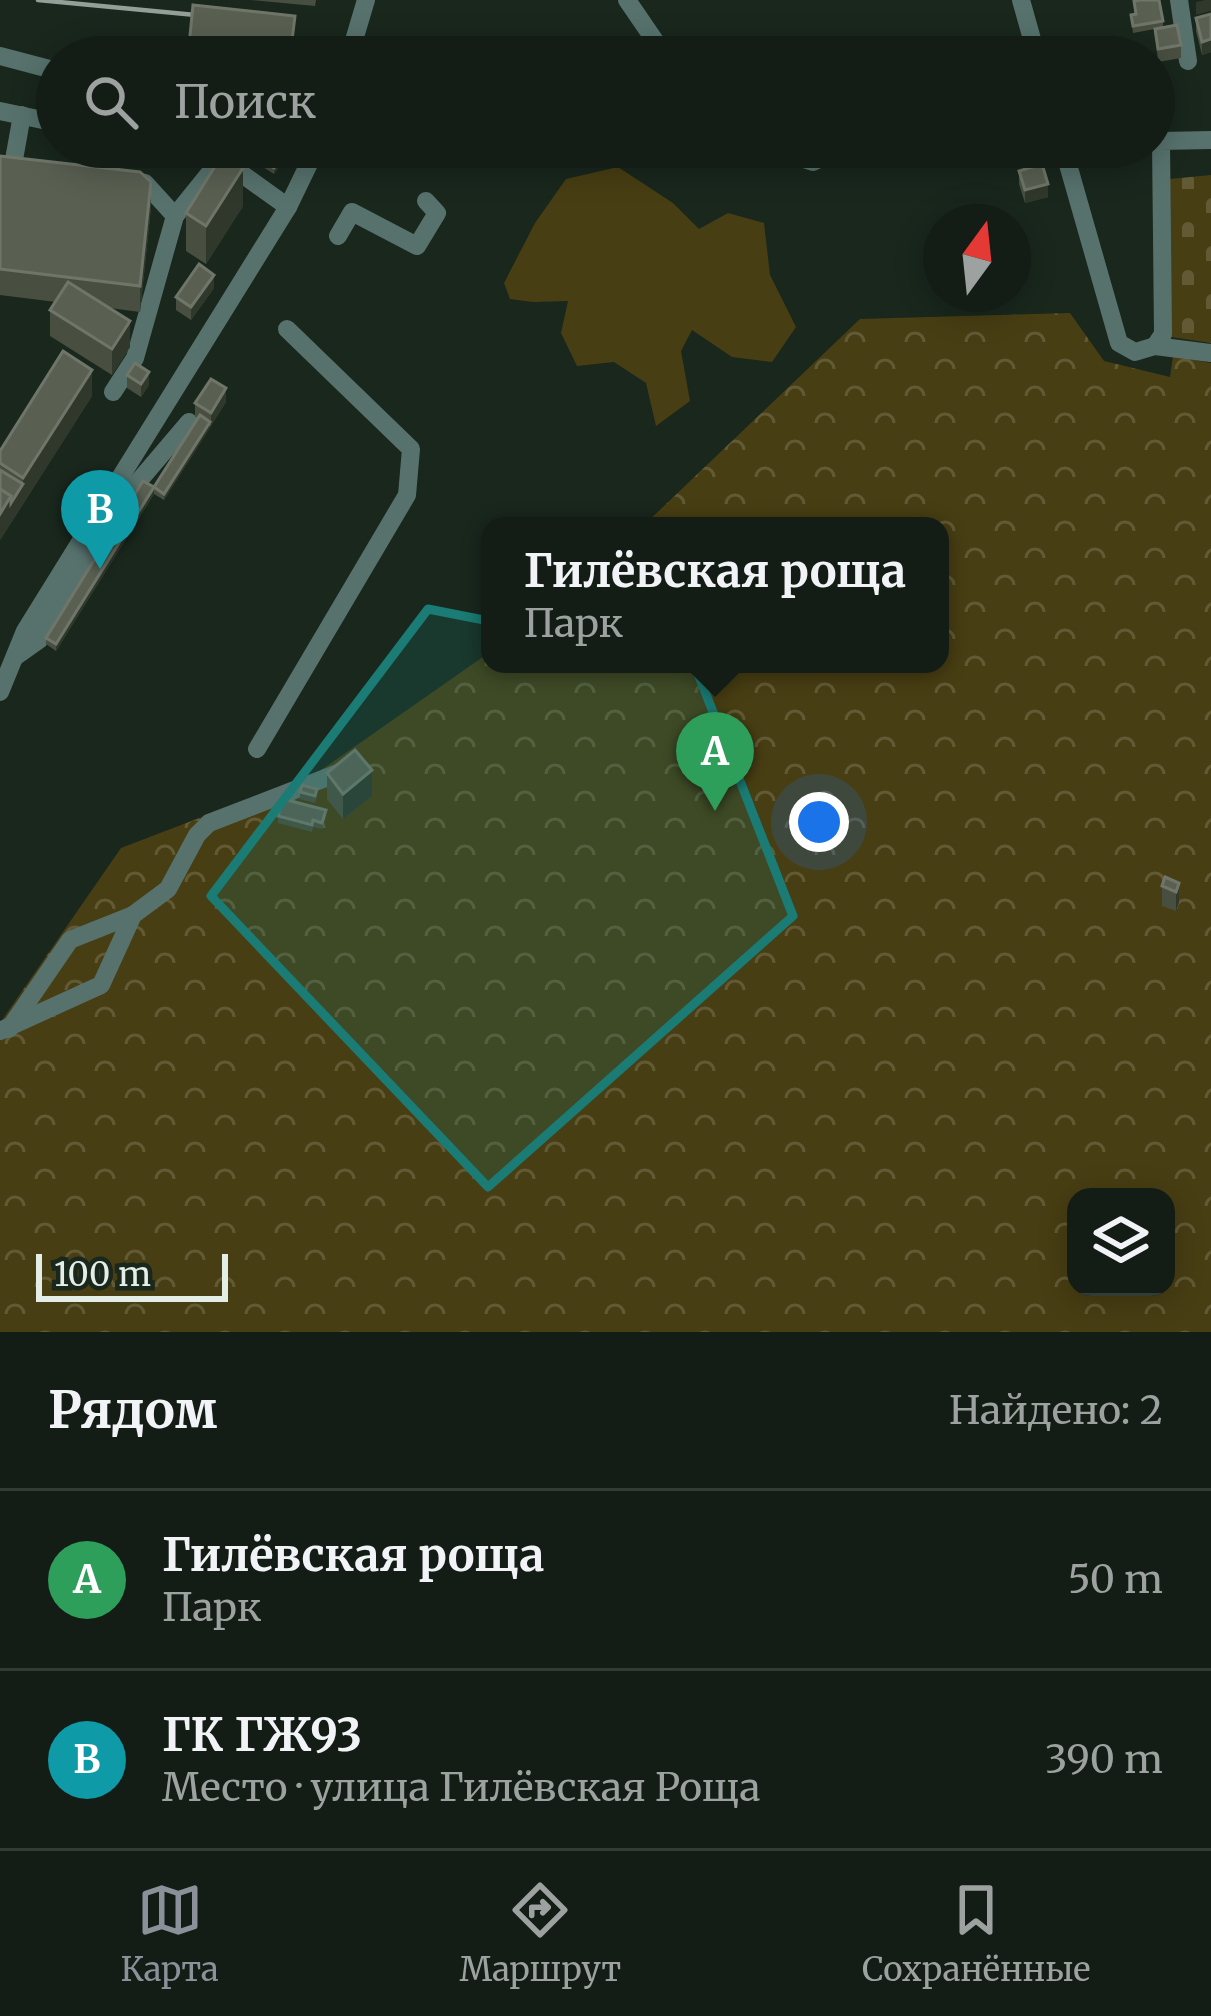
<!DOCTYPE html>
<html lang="ru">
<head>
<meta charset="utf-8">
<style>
  :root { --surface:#131d16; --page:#1c261f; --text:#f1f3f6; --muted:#9da2a1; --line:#323b35; --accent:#8c9099 }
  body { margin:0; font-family:Merriweather,serif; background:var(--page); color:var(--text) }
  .controls { position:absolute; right:36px; bottom:36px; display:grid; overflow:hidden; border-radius:24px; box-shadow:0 6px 30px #0003 }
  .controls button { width:108px; height:108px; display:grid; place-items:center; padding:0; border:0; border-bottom:3px solid var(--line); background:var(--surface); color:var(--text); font:60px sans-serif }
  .compass { position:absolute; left:923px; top:204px; width:108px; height:108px; border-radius:50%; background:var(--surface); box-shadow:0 6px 30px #0003; rotate:15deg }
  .scale { position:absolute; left:36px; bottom:30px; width:192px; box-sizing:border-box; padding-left:12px; border:6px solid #e4ede6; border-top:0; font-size:33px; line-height:42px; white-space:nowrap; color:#e4ede6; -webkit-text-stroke:9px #19271d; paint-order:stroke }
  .you { position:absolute; left:819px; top:822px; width:42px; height:42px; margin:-30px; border:9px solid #fff; border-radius:50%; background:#1a73e8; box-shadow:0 0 0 18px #1a73e833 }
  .badge { display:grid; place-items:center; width:78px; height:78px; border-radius:50%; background:var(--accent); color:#fff; font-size:39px; font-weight:700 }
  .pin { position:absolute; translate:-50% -99px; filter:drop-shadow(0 3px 6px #0008) }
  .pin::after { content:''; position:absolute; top:63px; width:42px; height:36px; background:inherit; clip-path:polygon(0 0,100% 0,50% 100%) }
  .popup { position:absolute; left:481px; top:517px; width:468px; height:156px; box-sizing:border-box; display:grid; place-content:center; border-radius:24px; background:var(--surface); filter:drop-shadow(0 3px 9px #0005); font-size:39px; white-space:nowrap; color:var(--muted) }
  .popup b { font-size:45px; color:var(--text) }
  .popup::after { content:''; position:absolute; left:50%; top:100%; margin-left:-24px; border:24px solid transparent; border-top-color:var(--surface) }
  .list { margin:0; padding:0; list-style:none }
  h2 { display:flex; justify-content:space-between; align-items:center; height:156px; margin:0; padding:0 48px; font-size:51px }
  h2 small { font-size:39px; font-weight:400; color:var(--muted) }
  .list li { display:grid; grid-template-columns:78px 1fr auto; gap:36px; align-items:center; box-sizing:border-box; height:180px; padding:0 48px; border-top:3px solid var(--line) }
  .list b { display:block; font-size:45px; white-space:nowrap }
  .list p { margin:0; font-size:39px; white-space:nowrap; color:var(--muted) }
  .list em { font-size:39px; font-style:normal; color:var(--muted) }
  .icon { flex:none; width:66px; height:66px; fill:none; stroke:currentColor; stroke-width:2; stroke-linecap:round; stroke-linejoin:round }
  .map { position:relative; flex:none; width:1211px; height:1332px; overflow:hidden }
  .search { position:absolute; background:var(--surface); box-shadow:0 6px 30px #0003; left:36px; right:36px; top:36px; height:132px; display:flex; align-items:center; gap:30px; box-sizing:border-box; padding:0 42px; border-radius:66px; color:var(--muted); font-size:45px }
  .sheet { height:516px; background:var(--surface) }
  nav { display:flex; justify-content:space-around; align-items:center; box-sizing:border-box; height:168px; border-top:3px solid var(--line); background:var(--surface); font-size:33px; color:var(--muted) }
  nav a { display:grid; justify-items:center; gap:6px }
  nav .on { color:var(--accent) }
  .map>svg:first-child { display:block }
  .grass { fill:#483e13 }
  .cemetery { fill:url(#cemetery-stones) }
  .park { fill:url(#park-crowns); fill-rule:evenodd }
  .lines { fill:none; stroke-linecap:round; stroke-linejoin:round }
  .minor { stroke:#57726d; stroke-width:18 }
  .rail { stroke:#949f97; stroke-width:4.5 }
  .wall { fill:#494f40 }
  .shaded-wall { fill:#2f382b }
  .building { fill:#596052; stroke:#6f7669; stroke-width:3 }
  .marked { fill:#1a7c74; fill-opacity:0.2; stroke:#1a7c74; stroke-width:9; stroke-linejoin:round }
</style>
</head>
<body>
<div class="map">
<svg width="1211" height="1332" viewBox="0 0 1211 1332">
  <defs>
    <pattern id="cemetery-stones" width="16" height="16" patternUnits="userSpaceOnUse" patternTransform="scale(3)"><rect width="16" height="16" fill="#483e13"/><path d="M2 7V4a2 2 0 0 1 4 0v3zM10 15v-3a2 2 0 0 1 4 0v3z" fill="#625a35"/></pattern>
    <pattern id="park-crowns" width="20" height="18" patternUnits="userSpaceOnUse" patternTransform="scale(3)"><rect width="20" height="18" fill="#483e13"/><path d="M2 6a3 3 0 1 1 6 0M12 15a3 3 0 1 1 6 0" fill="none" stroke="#625a35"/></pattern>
  </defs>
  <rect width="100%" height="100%" fill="#19271d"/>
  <path class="grass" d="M618 167 673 203 699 229 728 213 764 223 770 275 796 327 772 362 732 357 692 330 681 351 690 401 656 426 646 383 614 362 577 366 561 333 568 301 533 302 510 299 504 283 535 223 566 179Z"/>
  <path class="cemetery" d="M1211 175V343L1171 337 1170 179Z"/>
  <path class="park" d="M1070 313 1104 361 1170 377 1173 356 1211 363V1332H0V1023L121 848 317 773 490 652V664H940V526H643L860 319ZM1076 1197H1166V1287H1076Z"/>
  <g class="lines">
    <g class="minor">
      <path d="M627 0 666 57"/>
      <path d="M1021 0 1037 57"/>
      <path d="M1179 0 1188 61"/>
      <path d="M0 56 57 71"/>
      <path d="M349 57 366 0"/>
      <path d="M975 57 977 54 1035 49"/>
      <path d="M0 111 57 123"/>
      <path d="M209 147 221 159 288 207"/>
      <path d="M767 147 813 162 836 151 839 147"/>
      <path d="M1063 147 1119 343 1135 352 1155 346 1211 353"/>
      <path d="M13 165 22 115"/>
      <path d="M86 175 90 147"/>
      <path d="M130 181 145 183 175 216"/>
      <path d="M338 236 352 212 417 246 437 213 426 201"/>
      <path d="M1155 346 1163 334 1161 141 1211 140"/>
      <path d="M113 392 135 358 175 216 221 159"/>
      <path d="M15 657 39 640 138 482 189 422"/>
      <path d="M0 692 25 631 288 207 317 147"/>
      <path d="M257 749 407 495 411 449 287 329"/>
      <path d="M9 1029 70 940 133 915"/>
      <path d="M0 1031 101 985 133 915 168 889 197 835 209 823 346 770"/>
    </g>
    <path class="rail" d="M38 0 227 18"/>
  </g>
  <g class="wall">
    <path d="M251 0H316L315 6Z"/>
    <path d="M1134 1 1163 21V27L1181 45V58L1158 62 1155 29 1133 33 1131 15 1135 14Z"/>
    <path d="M1211 14V52L1202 55 1196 31V18Z"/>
    <path d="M292 147 274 174 263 167V161Z"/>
    <path d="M0 156 151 208 140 312 110 308 130 347 112 375 50 336V310L56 302 0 295Z"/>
    <path d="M1019 171 1048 197 1025 203 1019 184Z"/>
    <path d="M243 206 206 264 186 251V213Z"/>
    <path d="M214 288 191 320 176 310V297Z"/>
    <path d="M127 375 149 385 141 397 127 388Z"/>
    <path d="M92 396 0 540V451Z"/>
    <path d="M226 402 164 500 154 494V487L198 418 195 416V403Z"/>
    <path d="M154 494 56 651 46 644V638Z"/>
    <path d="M327 773 372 796 343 819 327 799Z"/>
    <path d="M300 792 317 795 315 803 300 799Z"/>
    <path d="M278 816 326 817 322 829 313 827 312 832 278 823Z"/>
    <path d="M1179 883V902L1176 911 1162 906V886Z"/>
  </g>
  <g class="shaded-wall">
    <path d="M1205 0H1211V11L1196 15V2Z"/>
    <path d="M1211 39V52L1202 55V42Z"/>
    <path d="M287 147H292L274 174V168Z"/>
    <path d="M243 168V206L206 264V226Z"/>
    <path d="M151 182V208L140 312V286Z"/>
    <path d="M1048 184V197L1025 203V190Z"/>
    <path d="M214 275V288L191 320V307Z"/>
    <path d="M130 321V347L112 375V349Z"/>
    <path d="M92 370V396L0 540V514L11 496 23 484V478Z"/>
    <path d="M149 372V385L141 397V384Z"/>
    <path d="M226 388V402L211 426V413Z"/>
    <path d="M210 422V428L164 500V494Z"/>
    <path d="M154 487V494L56 651V644Z"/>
    <path d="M372 770V796L343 819V794Z"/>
    <path d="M1179 883V902L1176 911V892Z"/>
  </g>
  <g class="building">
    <path d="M1140 0H1159L1163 21 1133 26 1131 15 1136 14 1134 1Z"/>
    <path d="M193 5 295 16 290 57 188 56Z"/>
    <path d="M1211 14V39L1202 42 1196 18Z"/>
    <path d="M1177 25 1181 45 1158 49 1155 29Z"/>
    <path d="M271 147H287L274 168 263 161Z"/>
    <path d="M222 155 243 168 206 226 186 213Z"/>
    <path d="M0 156 140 172 151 182 140 286 0 269Z"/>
    <path d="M1042 164 1048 184 1025 190 1019 171Z"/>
    <path d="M199 264 214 275 191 307 176 297Z"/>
    <path d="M68 282 130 321 112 349 50 310Z"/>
    <path d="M63 351 92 370 23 478 0 463V451Z"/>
    <path d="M135 363 149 372 141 384 127 375Z"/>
    <path d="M211 379 226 388 211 413 195 403Z"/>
    <path d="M200 415 210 422 164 494 154 487Z"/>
    <path d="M0 470 23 484 11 503V496L0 489Z"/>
    <path d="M143 481 154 487 56 644 46 638Z"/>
    <path d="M0 489 11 496 0 514Z"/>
    <path d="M355 750 372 770 343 794 327 773Z"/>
    <path d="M302 785 317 789 315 796 300 792Z"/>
    <path d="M283 799 326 810 322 823 313 820 312 825 278 816Z"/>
    <path d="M1165 877 1179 883 1176 892 1162 886Z"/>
  </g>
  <path class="marked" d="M428 609 693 661 793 916 488 1187 211 896Z"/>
</svg>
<div class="controls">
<button><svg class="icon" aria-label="layers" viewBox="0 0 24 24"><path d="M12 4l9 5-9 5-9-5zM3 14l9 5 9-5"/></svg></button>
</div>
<svg class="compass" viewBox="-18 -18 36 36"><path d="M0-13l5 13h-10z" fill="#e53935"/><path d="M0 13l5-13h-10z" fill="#9da2a1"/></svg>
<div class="scale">100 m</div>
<div class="you"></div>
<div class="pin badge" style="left:715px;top:811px;background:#2e9e5b">A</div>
<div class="popup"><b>Гилёвская роща</b>Парк</div>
<div class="pin badge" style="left:100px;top:569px;background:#0f9aa8">B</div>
<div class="search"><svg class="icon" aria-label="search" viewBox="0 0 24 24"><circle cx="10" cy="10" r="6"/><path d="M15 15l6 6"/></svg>Поиск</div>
</div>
<section class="sheet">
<h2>Рядом<small>Найдено: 2</small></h2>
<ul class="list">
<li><span class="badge" style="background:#2e9e5b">A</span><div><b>Гилёвская роща</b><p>Парк</p></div><em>50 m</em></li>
<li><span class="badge" style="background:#0f9aa8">B</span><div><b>ГК ГЖ93</b><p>Место · улица Гилёвская Роща</p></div><em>390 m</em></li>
</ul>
</section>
<nav>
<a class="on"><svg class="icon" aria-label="map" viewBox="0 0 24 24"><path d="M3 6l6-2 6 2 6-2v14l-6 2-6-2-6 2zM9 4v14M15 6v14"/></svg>Карта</a>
<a><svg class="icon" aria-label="directions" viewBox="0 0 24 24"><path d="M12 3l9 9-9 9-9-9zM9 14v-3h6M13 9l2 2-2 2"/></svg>Маршрут</a>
<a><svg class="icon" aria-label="saved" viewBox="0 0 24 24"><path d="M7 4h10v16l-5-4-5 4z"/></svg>Сохранённые</a>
</nav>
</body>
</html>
